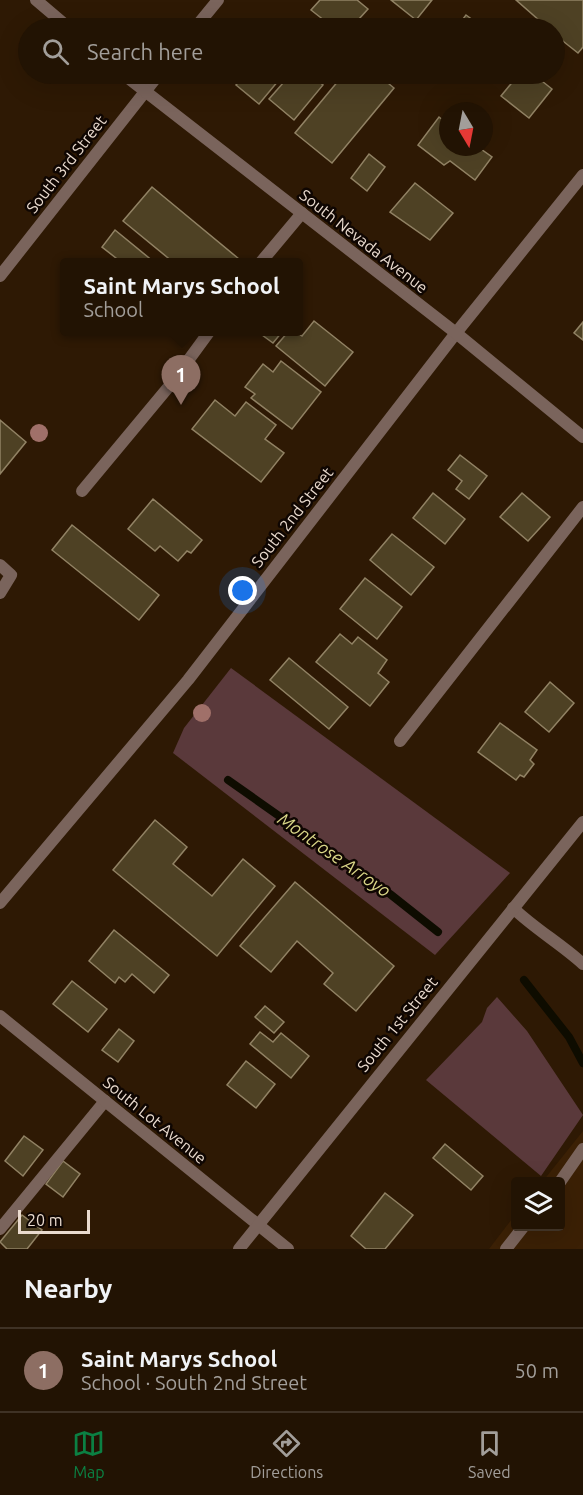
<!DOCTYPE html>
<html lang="en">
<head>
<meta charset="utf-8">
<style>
  :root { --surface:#221303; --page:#2e2012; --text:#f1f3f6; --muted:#a29e9a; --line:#3f3225; --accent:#0b8043 }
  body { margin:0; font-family:Ubuntu,sans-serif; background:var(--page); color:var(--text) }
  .controls { position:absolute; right:18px; bottom:18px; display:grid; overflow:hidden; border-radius:6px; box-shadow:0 6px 24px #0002 }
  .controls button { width:54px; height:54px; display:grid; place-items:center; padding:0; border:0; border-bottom:2px solid var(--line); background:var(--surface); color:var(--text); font:30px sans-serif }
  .compass { position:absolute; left:439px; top:102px; width:54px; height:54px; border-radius:50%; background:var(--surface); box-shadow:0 6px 24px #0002; rotate:170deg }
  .scale { position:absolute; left:18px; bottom:15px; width:72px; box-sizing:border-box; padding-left:6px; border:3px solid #eadbcf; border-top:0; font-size:16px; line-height:21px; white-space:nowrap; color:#eadbcf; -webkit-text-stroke:4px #0f0602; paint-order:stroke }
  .you { position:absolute; left:243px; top:591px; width:21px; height:21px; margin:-15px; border:4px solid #fff; border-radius:50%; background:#1a73e8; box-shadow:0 0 0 9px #1a73e833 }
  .badge { display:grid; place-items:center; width:39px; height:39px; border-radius:50%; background:var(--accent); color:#fff; font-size:20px; font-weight:700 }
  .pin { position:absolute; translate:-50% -50px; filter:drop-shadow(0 2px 3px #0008) }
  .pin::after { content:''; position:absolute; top:32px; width:21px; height:18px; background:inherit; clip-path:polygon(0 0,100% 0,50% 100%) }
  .popup { position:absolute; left:60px; top:258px; width:243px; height:78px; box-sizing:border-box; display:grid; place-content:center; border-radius:6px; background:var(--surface); filter:drop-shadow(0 2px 4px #0005); font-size:20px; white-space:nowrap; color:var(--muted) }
  .popup b { font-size:22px; color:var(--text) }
  .popup::after { content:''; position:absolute; left:50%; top:100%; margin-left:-12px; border:12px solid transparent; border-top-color:var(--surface) }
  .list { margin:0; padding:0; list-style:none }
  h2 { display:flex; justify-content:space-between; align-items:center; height:78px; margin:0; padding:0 24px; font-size:26px }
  h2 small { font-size:20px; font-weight:400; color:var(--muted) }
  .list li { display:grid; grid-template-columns:39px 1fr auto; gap:18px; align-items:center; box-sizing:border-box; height:84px; padding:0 24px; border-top:2px solid var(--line) }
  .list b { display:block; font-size:22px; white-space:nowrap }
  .list p { margin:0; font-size:20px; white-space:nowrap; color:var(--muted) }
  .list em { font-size:20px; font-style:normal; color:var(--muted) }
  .icon { flex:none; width:33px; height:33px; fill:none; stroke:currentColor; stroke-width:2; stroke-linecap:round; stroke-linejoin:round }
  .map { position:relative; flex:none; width:583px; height:1249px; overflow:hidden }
  .search { position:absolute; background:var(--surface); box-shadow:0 6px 24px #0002; left:18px; right:18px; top:18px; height:66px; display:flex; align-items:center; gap:15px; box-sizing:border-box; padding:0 21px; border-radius:33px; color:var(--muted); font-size:22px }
  .sheet { height:162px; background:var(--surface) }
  nav { display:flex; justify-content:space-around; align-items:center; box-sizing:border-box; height:84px; border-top:2px solid var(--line); background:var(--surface); font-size:16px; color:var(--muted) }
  nav a { display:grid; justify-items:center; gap:3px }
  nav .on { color:var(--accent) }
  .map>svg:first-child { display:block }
  .built { fill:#3b2005 }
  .green { fill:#5a393b }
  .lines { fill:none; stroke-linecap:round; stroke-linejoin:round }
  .stream { stroke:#0e0c00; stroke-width:8 }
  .building { fill:#4e4124; stroke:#918264; stroke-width:1.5 }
  .service { stroke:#7a645c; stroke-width:12 }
  .minor { stroke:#7a645c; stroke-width:12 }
  .tertiary { stroke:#7a645c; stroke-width:12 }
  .tree { fill:#a07069 }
  .labels { text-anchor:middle; stroke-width:5; stroke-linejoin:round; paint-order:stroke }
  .street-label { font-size:16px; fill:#eadbcf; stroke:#0f0602 }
  .water-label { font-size:18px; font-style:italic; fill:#d9d687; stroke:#0f0602 }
</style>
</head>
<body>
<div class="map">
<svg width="583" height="1249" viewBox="0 0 583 1249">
  <rect width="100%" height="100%" fill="#2e1904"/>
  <path class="built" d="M583 1131V1249H489L515 1215 516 1226H560V1182L543 1181Z"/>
  <g class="green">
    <path d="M231 668 510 873 435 955 173 753 184 728Z"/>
    <path d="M497 997 527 1031 583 1115 541 1176 426 1080 482 1022 487 1008Z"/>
  </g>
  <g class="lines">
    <g class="stream">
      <path d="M228 780 390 894 438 932"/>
      <path d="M524 980 569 1037 583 1063"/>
    </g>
  </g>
  <g class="building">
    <path d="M320 0H357L368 9 359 19 371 28H334L311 10Z"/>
    <path d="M391 0H432L416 20Z"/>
    <path d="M516 0H583V47L578 53 554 34V28H548Z"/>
    <path d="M466 15 484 28H456Z"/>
    <path d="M246 74H284L259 104 236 85Z"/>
    <path d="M291 74H308L323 85 294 120 269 99Z"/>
    <path d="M344 74H377L394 88 332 163 295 133Z"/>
    <path d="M519 74H533L552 89 529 118 501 96Z"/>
    <path d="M439 117 448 124V147H478L492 157 475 180 450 161 444 165 418 145Z"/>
    <path d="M369 154 385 167 367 191 351 178Z"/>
    <path d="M415 183 453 213 430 240 390 212Z"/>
    <path d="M152 187 239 259 236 262H173L123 221Z"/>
    <path d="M115 230 154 262H121L102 247Z"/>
    <path d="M314 321 353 352 325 386 276 346 288 332H296L302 336Z"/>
    <path d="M583 322V340L574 333Z"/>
    <path d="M258 332H282L273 343Z"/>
    <path d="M281 361 321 392 292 429 251 398 255 394 245 387 263 364 273 372Z"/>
    <path d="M215 400 235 416 246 402 276 425 265 439 284 453 261 482 192 429Z"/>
    <path d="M0 420 26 442 0 474Z"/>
    <path d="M460 455 487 476 469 499 456 489 462 481 448 470Z"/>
    <path d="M433 493 465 519 445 544 413 518Z"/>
    <path d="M522 493 550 517 528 541 500 517Z"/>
    <path d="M153 499 202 540 191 553 187 551 178 561 160 546 155 551 128 529Z"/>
    <path d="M72 525 159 595 139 620 52 550Z"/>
    <path d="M392 534 434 567 411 595 370 560Z"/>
    <path d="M365 578 402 607 377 639 340 609Z"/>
    <path d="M340 634 352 644 358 637 387 660 378 673 389 682 370 706 316 662Z"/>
    <path d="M289 658 348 707 329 729 270 680Z"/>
    <path d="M550 682 574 703 549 732 525 712Z"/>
    <path d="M500 723 537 750 530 760 534 764 524 777 520 775 516 780 478 752Z"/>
    <path d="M155 820 187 847 173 864 212 896 243 859 275 886 217 956 113 870Z"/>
    <path d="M295 882 394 966 356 1011 324 984 333 973 297 941 271 972 240 946Z"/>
    <path d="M114 930 169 975 154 993 132 974 125 982 119 977 115 983 89 961Z"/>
    <path d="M72 981 107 1009 88 1032 53 1004Z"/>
    <path d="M265 1006 284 1022 274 1033 255 1017Z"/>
    <path d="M119 1029 134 1041 118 1062 102 1050Z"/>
    <path d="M260 1032 273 1042 281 1033 309 1056 291 1078 250 1044Z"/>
    <path d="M246 1061 275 1084 256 1108 227 1085Z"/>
    <path d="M24 1136 43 1150 23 1176 5 1161Z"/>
    <path d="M445 1144 483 1176 471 1190 433 1158Z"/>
    <path d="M63 1161 80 1174 63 1197 46 1184Z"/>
    <path d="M385 1193 413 1215 385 1249H366L351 1236Z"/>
    <path d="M22 1215 42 1230 27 1249H7L0 1242Z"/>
  </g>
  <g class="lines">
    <g class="service">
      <path d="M261 262 302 213"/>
      <path d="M82 491 171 384 209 332"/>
      <path d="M0 565 11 575 0 593"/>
      <path d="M400 741 583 507"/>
      <path d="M560 1182 583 1149"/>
      <path d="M0 1229 105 1101"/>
      <path d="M506 1249 524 1226"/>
    </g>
    <g class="minor">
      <path d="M195 28 218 0"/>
      <path d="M0 276 159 74"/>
      <path d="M0 903 188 680 456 333 583 175"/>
      <path d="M513 908C535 929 561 944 583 964"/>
      <path d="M0 1016 288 1249"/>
      <path d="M239 1249 583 822"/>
    </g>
    <g class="tertiary">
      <path d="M36 0 69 28"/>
      <path d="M123 74 456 333 583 437"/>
    </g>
  </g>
  <g class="tree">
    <circle cx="39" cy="433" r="9"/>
    <circle cx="202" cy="713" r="9"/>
  </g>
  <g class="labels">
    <g class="street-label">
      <text transform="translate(66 164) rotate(-52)" y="6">South 3rd Street</text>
      <text transform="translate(364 241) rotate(38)" y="6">South Nevada Avenue</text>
      <text transform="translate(292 517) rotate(-52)" y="6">South 2nd Street</text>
      <text transform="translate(397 1024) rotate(-51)" y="6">South 1st Street</text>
      <text transform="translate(155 1120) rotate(39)" y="6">South Lot Avenue</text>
    </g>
    <g class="water-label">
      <text transform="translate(334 855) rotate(35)" y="6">Montrose Arroyo</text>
    </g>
  </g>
</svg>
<div class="controls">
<button><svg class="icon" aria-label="layers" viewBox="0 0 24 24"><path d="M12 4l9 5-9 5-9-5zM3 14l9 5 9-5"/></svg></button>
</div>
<svg class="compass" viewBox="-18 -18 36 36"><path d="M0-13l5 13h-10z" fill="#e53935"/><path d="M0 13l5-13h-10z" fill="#a29e9a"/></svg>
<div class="scale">20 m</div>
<div class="you"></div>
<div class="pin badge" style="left:181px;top:405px;background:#8d6e63">1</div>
<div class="popup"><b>Saint Marys School</b>School</div>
<div class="search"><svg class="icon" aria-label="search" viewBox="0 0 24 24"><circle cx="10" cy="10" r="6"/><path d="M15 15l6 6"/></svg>Search here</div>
</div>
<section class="sheet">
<h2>Nearby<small></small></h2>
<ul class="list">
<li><span class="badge" style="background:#8d6e63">1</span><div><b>Saint Marys School</b><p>School · South 2nd Street</p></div><em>50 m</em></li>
</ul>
</section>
<nav>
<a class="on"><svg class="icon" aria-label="map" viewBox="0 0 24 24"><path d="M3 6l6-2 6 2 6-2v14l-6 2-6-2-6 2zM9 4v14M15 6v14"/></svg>Map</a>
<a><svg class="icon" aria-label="directions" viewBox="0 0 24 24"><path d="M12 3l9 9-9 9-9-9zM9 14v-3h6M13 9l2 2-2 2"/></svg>Directions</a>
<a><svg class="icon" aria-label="saved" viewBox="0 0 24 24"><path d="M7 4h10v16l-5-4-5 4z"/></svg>Saved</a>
</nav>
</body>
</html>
